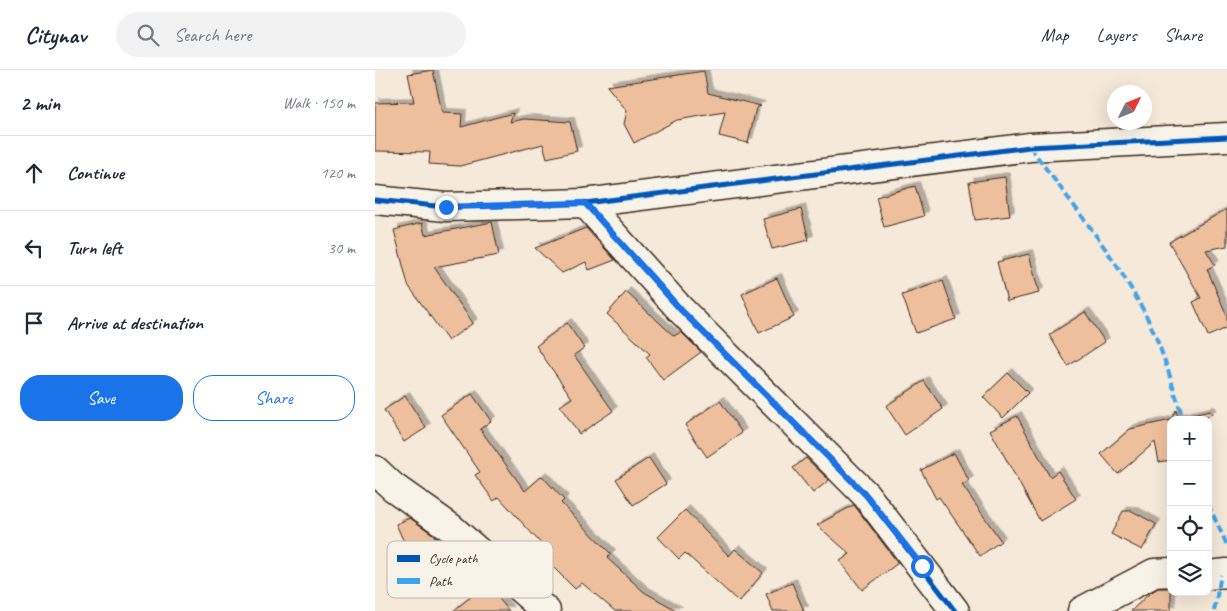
<!DOCTYPE html>
<html lang="en">
<head>
<meta charset="utf-8">
<style>
  :root { --surface:#fff; --page:#f2f2f3; --text:#1f2937; --muted:#747a83; --line:#e0e1e3; --accent:#1a73e8 }
  body { margin:0; font-family:Caveat,sans-serif; background:var(--page); color:var(--text) }
  .controls { position:absolute; right:15px; bottom:15px; display:grid; overflow:hidden; border-radius:10px; box-shadow:0 5px 20px #0002 }
  .controls button { width:45px; height:45px; display:grid; place-items:center; padding:0; border:0; border-bottom:1px solid var(--line); background:var(--surface); color:var(--text); font:25px sans-serif }
  .compass { position:absolute; left:732px; top:15px; width:45px; height:45px; border-radius:50%; background:var(--surface); box-shadow:0 5px 20px #0002; rotate:47deg }
  .stop { position:absolute; width:15px; height:15px; margin:-11px; border:4px solid #1a73e8; border-radius:50%; background:#fff }
  .stop.end { background:#1a73e8; border-color:#fff; box-shadow:0 1px 5px #0008 }
  .list { margin:0; padding:0; list-style:none }
  h2 { display:flex; justify-content:space-between; align-items:center; height:65px; margin:0; padding:0 20px; font-size:21px }
  h2 small { font-size:16px; font-weight:400; color:var(--muted) }
  .list li { display:grid; grid-template-columns:32px 1fr auto; gap:15px; align-items:center; box-sizing:border-box; height:75px; padding:0 20px; border-top:1px solid var(--line) }
  .list b { display:block; font-size:19px; white-space:nowrap }
  .list em { font-size:16px; font-style:normal; color:var(--muted) }
  .actions { display:flex; gap:10px; padding:15px 20px }
  .actions a { flex:1; padding:11px 0; border:1px solid var(--accent); border-radius:20px; text-align:center; font-size:18px; color:var(--accent) }
  .actions .main { background:var(--accent); color:#fff }
  .icon { flex:none; width:28px; height:28px; fill:none; stroke:currentColor; stroke-width:2; stroke-linecap:round; stroke-linejoin:round }
  .map { position:relative; flex:none; width:852px; height:541px; overflow:hidden }
  header { display:flex; align-items:center; gap:30px; box-sizing:border-box; height:70px; padding:0 25px; background:var(--surface); border-bottom:1px solid var(--line) }
  header strong { font-size:24px }
  nav { display:flex; gap:28px; margin-inline-start:auto; font-size:18px }
  .search { width:350px; height:45px; background:var(--page); display:flex; align-items:center; gap:12px; box-sizing:border-box; padding:0 18px; border-radius:28px; color:var(--muted); font-size:19px }
  main { display:flex }
  aside { flex:1; background:var(--surface) }
  .map>svg:first-child { display:block }
  .building { fill:#eebf9d; stroke:#3b2a1e; filter:url(#shadow) }
  .lines { fill:none; stroke-linecap:round; stroke-linejoin:round }
  .street-casing { stroke:#3b2a1e; stroke-width:31 }
  .street { stroke:#f7f3e8; stroke-width:28 }
  .quiet { stroke:#3fa3ea; stroke-width:4; stroke-dasharray:8 4; stroke-linecap:butt }
  .cycleway-casing { stroke:#f7f3e8; stroke-width:8 }
  .cycleway { stroke:#0057b8; stroke-width:5 }
  .route { stroke:#1a73e8; stroke-width:6 }
  .key { fill:#f7f3e8; stroke:#bfb7ab; stroke-width:1 }
  .key-label { font-size:14px; fill:#3b2a1e }
</style>
</head>
<body>
<header>
<strong>Citynav</strong>
<div class="search"><svg class="icon" aria-label="search" viewBox="0 0 24 24"><circle cx="10" cy="10" r="6"/><path d="M15 15l6 6"/></svg>Search here</div>
<nav><a>Map</a><a>Layers</a><a>Share</a></nav>
</header>
<main>
<aside>
<h2>2 min<small>Walk · 150 m</small></h2>
<ul class="list">
<li><svg class="icon" aria-label="ahead" viewBox="0 0 24 24"><path d="M12 20V5M6 11l6-6 6 6"/></svg><div><b>Continue</b></div><em>120 m</em></li>
<li><svg class="icon" aria-label="left" viewBox="0 0 24 24"><path d="M17 20v-9H6M10 6l-5 5 5 5"/></svg><div><b>Turn left</b></div><em>30 m</em></li>
<li><svg class="icon" aria-label="arrive" viewBox="0 0 24 24"><path d="M6 21V4h12l-3 4 3 4H6"/></svg><div><b>Arrive at destination</b></div></li>
</ul>
<div class="actions"><a class="main">Save</a><a>Share</a></div>
</aside>
<div class="map">
<svg width="852" height="541" viewBox="0 0 852 541">
  <defs>
    <filter id="shadow"><feDropShadow dx="4.5" dy="-4.5" stdDeviation="0" flood-color="#0004"/></filter>
  </defs>
  <rect width="100%" height="100%" fill="#f5e9d9"/>
  <filter id="ink" filterUnits="userSpaceOnUse"><feTurbulence type="fractalNoise" baseFrequency=".02" numOctaves="2"/><feDisplacementMap in="SourceGraphic" scale="10" xChannelSelector="R" yChannelSelector="G"/><feConvolveMatrix kernelMatrix="1 2 1 2 8 2 1 2 1" color-interpolation-filters="sRGB"/></filter>
  <g filter="url(#ink)">
    <g class="building">
      <path d="M58 0 67 43 87 44 86 57 138 43 135 52 149 49 195 52 202 81 172 88 168 74 85 96 54 94 55 82 0 81V33L39 32 33 4Z"/>
      <path d="M329 1 333 23 386 36 381 38 373 73 344 66 350 42 302 50 259 73 249 54 252 41 232 16Z"/>
      <path d="M630 107 635 146 600 150 594 112Z"/>
      <path d="M540 116 549 146 509 157 501 127Z"/>
      <path d="M426 139 434 170 397 179 388 149Z"/>
      <path d="M852 139V176L831 180 840 195 832 199 852 246V258L833 266 818 232 826 228 794 172Z"/>
      <path d="M117 152 124 185 59 197 98 253 73 271 33 215 19 160 47 153 50 165Z"/>
      <path d="M211 158 240 190 214 200 211 192 187 203 160 178Z"/>
      <path d="M654 184 664 223 632 231 622 192Z"/>
      <path d="M402 208 419 247 384 263 367 224Z"/>
      <path d="M568 211 581 249 541 263 527 225Z"/>
      <path d="M251 222 299 266 306 262 326 282 288 310 271 287 275 284 232 244Z"/>
      <path d="M710 242 730 272 693 296 674 265Z"/>
      <path d="M192 253 209 278 199 285 238 341 204 364 185 336 197 328 161 276Z"/>
      <path d="M633 303 653 323 628 348 608 327Z"/>
      <path d="M549 311 568 339 530 365 511 336Z"/>
      <path d="M97 324 116 351 105 359 150 421 167 406 189 430 186 433 236 484 232 488 269 522 303 541H240L207 513 200 519 174 493 179 488 124 427 119 431 100 405 105 402 66 345Z"/>
      <path d="M30 326 51 358 29 372 9 340Z"/>
      <path d="M345 331 367 363 332 387 310 355Z"/>
      <path d="M801 340 803 348 835 341 837 344 827 350H796V390L784 392 780 372 743 404 726 384 755 359 796 350Z"/>
      <path d="M642 346 675 407 683 401 701 429 665 451 615 360Z"/>
      <path d="M579 383 594 411 587 415 626 471 605 486 564 427 561 429 546 400Z"/>
      <path d="M274 388 291 414 258 435 241 409Z"/>
      <path d="M431 388 454 410 438 423 418 398Z"/>
      <path d="M479 435 523 493 487 520 465 491 475 484 442 455Z"/>
      <path d="M310 440 354 486 360 479 388 503 364 532 310 483 304 489 283 467Z"/>
      <path d="M748 441H757L781 454 767 480 736 464Z"/>
      <path d="M35 448 59 465 68 485 40 497 21 454Z"/>
      <path d="M417 513 429 541H398L391 524Z"/>
      <path d="M112 514 134 541H78Z"/>
      <path d="M783 518H796V541H756L775 523Z"/>
    </g>
    <g class="lines">
      <defs>
        <g id="street">
          <path d="M0 130 71 137 210 133 655 77 852 67"/>
          <path d="M210 133 306 240 491 425 580 541"/>
          <path d="M0 400 18 417 76 458 171 541"/>
          <path d="M833 505 852 503"/>
          <path d="M707 541 779 503 796 502"/>
        </g>
      </defs>
      <use href="#street" class="street-casing"/>
      <use href="#street" class="street"/>
      <g class="quiet">
        <path d="M655 77C693 129 735 179 766 236 785 270 797 312 808 350"/>
        <path d="M833 434 852 475"/>
        <path d="M839 541 846 505"/>
      </g>
      <defs>
        <g id="cycleway">
          <path d="M0 130 71 137 210 133 655 77 852 67"/>
          <path d="M210 133 306 240 491 425 580 541"/>
        </g>
      </defs>
      <use href="#cycleway" class="cycleway-casing"/>
      <use href="#cycleway" class="cycleway"/>
    </g>
  </g>
  <g class="lines" filter="url(#ink)">
    <path class="route" d="M71 137 210 133 306 240 491 425 547 496"/>
  </g>
  <rect x="12" y="471" width="166" height="57" rx="8" class="key"/>
  <rect x="22" y="485" width="23" height="7" fill="#0057b8"/>
  <rect x="22" y="508" width="23" height="6" fill="#3fa3ea"/>
  <g class="key-label">
    <text x="54" y="493">Cycle path</text>
    <text x="54" y="516">Path</text>
  </g>
</svg>
<div class="controls">
<button>+</button>
<button>−</button>
<button><svg class="icon" aria-label="locate" viewBox="0 0 24 24"><circle cx="12" cy="12" r="6"/><path d="M12 2v4M12 18v4M2 12h4M18 12h4"/></svg></button>
<button><svg class="icon" aria-label="layers" viewBox="0 0 24 24"><path d="M12 4l9 5-9 5-9-5zM3 14l9 5 9-5"/></svg></button>
</div>
<svg class="compass" viewBox="-18 -18 36 36"><path d="M0-13l5 13h-10z" fill="#e53935"/><path d="M0 13l5-13h-10z" fill="#747a83"/></svg>
<div class="stop" style="left:547px;top:496px"></div>
<div class="stop end" style="left:71px;top:137px"></div>
</div>
</main>
</body>
</html>
